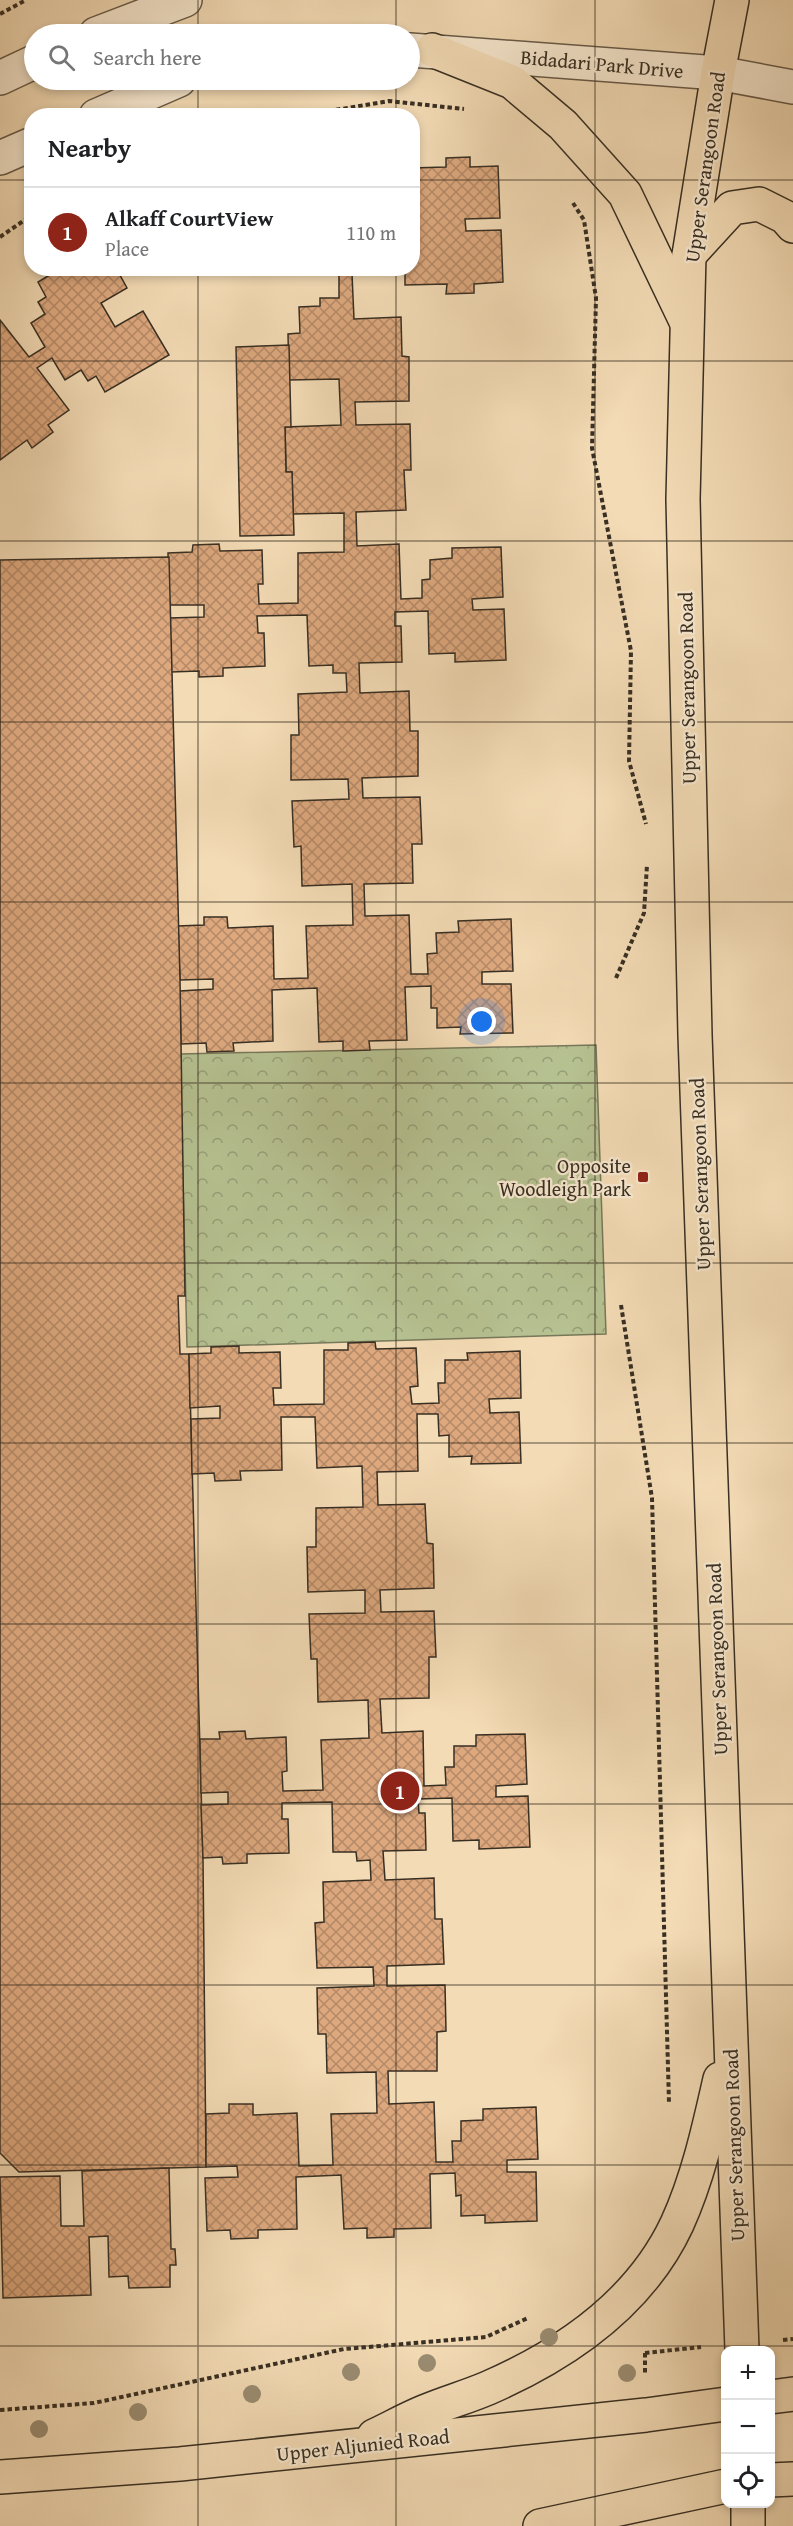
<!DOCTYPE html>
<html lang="en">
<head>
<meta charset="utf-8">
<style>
  :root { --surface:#fff; --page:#f2f2f2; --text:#202124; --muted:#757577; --line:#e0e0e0; --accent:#8f2418 }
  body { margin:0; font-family:"Gentium Book Plus",serif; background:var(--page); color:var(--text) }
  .controls { position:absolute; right:18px; bottom:18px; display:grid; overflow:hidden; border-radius:12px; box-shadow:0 3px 9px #0003 }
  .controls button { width:54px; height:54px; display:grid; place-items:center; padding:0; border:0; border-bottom:2px solid var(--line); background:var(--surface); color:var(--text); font:30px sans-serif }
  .you { position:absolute; left:482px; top:1022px; width:21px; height:21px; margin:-15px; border:4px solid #fff; border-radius:50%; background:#1a73e8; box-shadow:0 0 0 9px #1a73e833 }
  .badge { display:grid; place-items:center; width:39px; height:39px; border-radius:50%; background:var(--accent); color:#fff; font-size:20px; font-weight:700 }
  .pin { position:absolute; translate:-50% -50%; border:3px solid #fff; box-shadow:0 2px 6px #0006 }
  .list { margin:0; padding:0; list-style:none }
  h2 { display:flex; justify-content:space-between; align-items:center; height:78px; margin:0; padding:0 24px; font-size:26px }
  h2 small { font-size:20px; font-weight:400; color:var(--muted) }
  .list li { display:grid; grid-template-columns:39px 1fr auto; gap:18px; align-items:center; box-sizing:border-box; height:90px; padding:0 24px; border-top:2px solid var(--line) }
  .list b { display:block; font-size:22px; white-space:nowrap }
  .list p { margin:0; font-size:20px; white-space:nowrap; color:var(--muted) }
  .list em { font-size:20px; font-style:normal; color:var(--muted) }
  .icon { flex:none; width:33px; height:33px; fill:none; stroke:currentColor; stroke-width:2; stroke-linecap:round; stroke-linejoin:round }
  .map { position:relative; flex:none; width:793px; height:2526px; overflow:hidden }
  .search { position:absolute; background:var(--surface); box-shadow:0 3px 9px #0003; left:24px; top:24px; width:396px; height:66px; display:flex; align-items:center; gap:15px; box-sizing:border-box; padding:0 21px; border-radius:33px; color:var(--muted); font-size:22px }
  .panel { position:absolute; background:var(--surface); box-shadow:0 3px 9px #0003; left:24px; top:108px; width:396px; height:168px; border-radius:24px }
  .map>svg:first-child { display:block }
  .park { fill:url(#park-crowns); stroke:#77785a; stroke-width:1.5 }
  .building { fill:url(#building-cross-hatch); stroke:#382f23; stroke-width:1.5 }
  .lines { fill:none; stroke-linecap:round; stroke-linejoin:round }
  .minor-casing { stroke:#675a48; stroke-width:36 }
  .major-casing { stroke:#382f23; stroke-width:36 }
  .path { stroke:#382f23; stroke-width:4; stroke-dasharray:4.5 3; stroke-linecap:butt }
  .minor { stroke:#f7e8cf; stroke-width:33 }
  .major { stroke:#f3dbb5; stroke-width:33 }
  .tree { fill:#9a8c71 }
  .grid { fill:none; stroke:#382f23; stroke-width:1.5; stroke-opacity:0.55 }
  .poi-dot { fill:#8f2418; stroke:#f7e8cf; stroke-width:2 }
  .labels { text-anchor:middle; stroke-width:4.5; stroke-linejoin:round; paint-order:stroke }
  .street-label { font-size:20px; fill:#382f23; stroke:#f7e8cf }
  .poi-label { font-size:20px; fill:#382f23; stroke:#f7e8cf; text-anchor:end }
</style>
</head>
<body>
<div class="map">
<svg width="793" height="2526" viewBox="0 0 793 2526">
  <defs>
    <pattern id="park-crowns" width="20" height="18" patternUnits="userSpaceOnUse" patternTransform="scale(1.5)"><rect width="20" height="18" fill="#b6c191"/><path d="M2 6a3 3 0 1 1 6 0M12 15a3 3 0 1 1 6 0" fill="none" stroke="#959d76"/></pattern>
    <pattern id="building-cross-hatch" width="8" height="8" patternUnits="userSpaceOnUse" patternTransform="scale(1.5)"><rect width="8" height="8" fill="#dda87e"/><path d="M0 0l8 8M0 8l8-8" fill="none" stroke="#b48967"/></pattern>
  </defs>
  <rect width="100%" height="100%" fill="#f3dbb5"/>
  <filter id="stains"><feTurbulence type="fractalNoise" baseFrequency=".00333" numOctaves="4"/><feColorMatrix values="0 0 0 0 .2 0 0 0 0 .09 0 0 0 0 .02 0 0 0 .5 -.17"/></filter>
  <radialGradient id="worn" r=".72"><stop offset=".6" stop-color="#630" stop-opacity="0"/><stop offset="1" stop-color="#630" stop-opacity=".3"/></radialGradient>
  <path class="park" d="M596 1045 606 1334 187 1347 180 1054Z"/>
  <g class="building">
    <path d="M470 157V167L498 166 500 218 465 219 466 231 501 230 503 282 474 284V293L446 294 447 284 405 285V268H412V168L446 167V158Z"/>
    <path d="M61 268H116L127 288 101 303 115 327 143 311 169 355 105 392 96 376 88 381 81 370 65 380 52 358 37 368 69 410 48 425 53 432 32 448 27 440 0 460V320L29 357 45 347 31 323 45 314 38 302 46 297 38 282Z"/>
    <path d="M268 268H377V273L352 274 354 319 401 317 402 356 409 357V401L355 402 356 425 410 424 411 470H404L406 510 356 512 357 546 399 544 401 599 422 598V580L430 579V560L452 558V548L501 547 503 597 472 599 473 610 504 609 506 660 455 662V653L429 654 428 611 395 612V626H401L402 662 359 663 360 693 409 691 410 731H418V776L362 778 363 798 420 797 422 844H412L413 883 364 884 365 916 409 915 411 974H428L427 954 437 953 436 933 459 932 458 921 511 919 513 971 482 972V984H511L513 1033 460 1034 461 1027 437 1028V1008H431V986L405 987 407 1040 369 1041 370 1050 343 1051V1041L319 1042 317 988 272 990 273 1041 233 1043 234 1051 207 1052 206 1043 181 1044 180 991 213 989V979L180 980 178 926 204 925V917H227L228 928 273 926 274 979 308 978 306 926 353 925 352 884 302 886 301 846 294 847 292 801 349 799 348 779 291 780V735H299L298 694 347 692 346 673H333V665L309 666 307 615 257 616 258 633H264L265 666 223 668V676L199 677V671L171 672 170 618 204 617V605H169L168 553 192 552 193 545 219 544 220 551 262 550 263 584H258L259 604 298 603V553L344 552V513L293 514 292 472H286L285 427 341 425 339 379 289 380 288 334 300 333 299 307 320 306V298H339V273L268 275Z"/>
    <path d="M289 345 291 427H285L286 472H292L294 535 240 536 236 347Z"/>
    <path d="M169 557 180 980 185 1296H178L180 1354H189L203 1858 206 2167 19 2172 0 2153V560Z"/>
    <path d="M375 1342 376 1349 416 1348 418 1386 410 1387 412 1404 439 1403 438 1383H445V1360H468L467 1353 520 1351 521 1398 489 1399 490 1413 519 1412 521 1463 471 1464 472 1456 449 1457V1435L439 1436 438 1414H417L418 1471 377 1472 378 1505 425 1504 427 1543 433 1544 434 1588 380 1590 381 1612 434 1611 436 1657H429V1698L380 1699 382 1733 423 1731 424 1786 446 1785 445 1767H454V1746H476V1735L525 1734 527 1784 496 1786V1797L528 1796 530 1847 479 1849V1840L453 1841 452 1798 418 1799 419 1813H425L426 1850 383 1851 385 1880 434 1878 435 1919H442L444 1964 387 1966V1986L445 1985 446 2031 437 2032V2071H388L389 2104 434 2102 436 2162H453L452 2141H461V2121L483 2120V2109L536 2107 538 2159 507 2160V2172H536L537 2221 485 2223V2215L461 2216V2195L456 2196 455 2173 430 2174 431 2228 394 2229V2237L367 2238V2228L344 2229 341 2175 296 2177 297 2229 258 2230V2238L231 2239 230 2230 207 2231 205 2178 238 2177 237 2166 206 2167V2114L229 2113V2104H253V2115L297 2113 299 2166 333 2165 331 2114 377 2113 376 2072 327 2073 326 2034H318L317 1988 374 1986 373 1967 317 1968 315 1923 324 1922 323 1882 371 1880 370 1860 357 1861 356 1852H333L332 1802 282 1803V1819H288L289 1853 247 1854V1863L223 1864 222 1857 203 1858 201 1805 228 1804V1792L201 1793 200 1739H220L219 1732 245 1731 246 1739 286 1737 287 1771 282 1772 283 1791 323 1790 321 1740 369 1738 368 1700 318 1702 317 1659H311L309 1614 365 1613V1590L308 1592 307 1547H316V1508L363 1507 362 1466 317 1468 315 1417H281L282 1470 240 1471 241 1480 215 1481 214 1473 192 1474 191 1419 220 1418V1406L190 1408 189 1354 211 1353V1347L239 1346V1353L280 1352 281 1388H273L274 1405 324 1404V1350H348V1343Z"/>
    <path d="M169 2168 171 2249H175L176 2265H170V2287L129 2288 128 2276 109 2277 108 2236 89 2237 91 2295 3 2298 0 2177 60 2176 61 2226H84L82 2171Z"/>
  </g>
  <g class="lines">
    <defs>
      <g id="minor">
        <path d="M96 34 185 0"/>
        <path d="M410 50 718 73 793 87"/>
        <path d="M0 78 34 62"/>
        <path d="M96 116 179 80"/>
        <path d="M0 158 32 144"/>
      </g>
      <g id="major">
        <path d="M732 0 718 73 689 255 683 499 695 1035 742 2350"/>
        <path d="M432 50 512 82 563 125 625 194 686 321"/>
        <path d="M689 255 732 208 759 204 785 217 793 226"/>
        <path d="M770 2397 793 2394"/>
        <path d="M374 2436C391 2428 407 2419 424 2412 445 2403 467 2397 488 2388 566 2354 640 2303 677 2224 698 2178 709 2128 720 2079"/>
        <path d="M0 2477 180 2464 646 2415 726 2404"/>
        <path d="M770 2480 793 2479"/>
        <path d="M748 2504V2526"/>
        <path d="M540 2526 726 2486"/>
      </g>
    </defs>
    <use href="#minor" class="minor-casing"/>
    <use href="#major" class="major-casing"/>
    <g class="path">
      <path d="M0 14 26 0"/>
      <path d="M299 116 389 101 464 109"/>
      <path d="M573 203 584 220 596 298 592 448 631 651 629 761 646 824"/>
      <path d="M0 237 32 215"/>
      <path d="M616 978 644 913 647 865"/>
      <path d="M621 1305 652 1498 669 2103"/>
      <path d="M783 2340 793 2339"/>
      <path d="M645 2353V2373"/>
      <path d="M645 2353 701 2347"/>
      <path d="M0 2410 94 2403 344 2349 486 2337 528 2318"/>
    </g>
    <use href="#minor" class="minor"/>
    <use href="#major" class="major"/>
  </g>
  <g class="tree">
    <circle cx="549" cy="2337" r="9"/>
    <circle cx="427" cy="2363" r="9"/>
    <circle cx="351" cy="2372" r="9"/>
    <circle cx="627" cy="2373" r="9"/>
    <circle cx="252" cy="2394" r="9"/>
    <circle cx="138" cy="2412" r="9"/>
    <circle cx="39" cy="2429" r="9"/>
  </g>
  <path class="grid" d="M198 0V34M396 0V34M595 0V2526M198 80V116M396 80V116M0 180H32M412 180H793M198 268V2526M396 268V2526M0 361H793M0 541H793M0 722H793M0 902H793M0 1083H793M0 1263H793M0 1443H793M0 1624H793M0 1804H793M0 1985H793M0 2165H793M0 2346H793"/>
  <rect class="poi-dot" x="637" y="1171" width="12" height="12" rx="3"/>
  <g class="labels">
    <g class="street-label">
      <text transform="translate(602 64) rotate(5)" y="7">Bidadari Park Drive</text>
      <text transform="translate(705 167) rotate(-82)" y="7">Upper Serangoon Road</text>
      <text transform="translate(687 688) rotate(-91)" y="7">Upper Serangoon Road</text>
      <text transform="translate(700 1174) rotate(-92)" y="7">Upper Serangoon Road</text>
      <text transform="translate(717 1659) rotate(-92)" y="7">Upper Serangoon Road</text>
      <text transform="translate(734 2145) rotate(-92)" y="7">Upper Serangoon Road</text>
      <text transform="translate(363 2445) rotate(-6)" y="7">Upper Aljunied Road</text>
    </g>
    <g class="poi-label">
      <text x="631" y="1173">Opposite<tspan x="631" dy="23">Woodleigh Park</tspan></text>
    </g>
  </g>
  <rect width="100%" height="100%" filter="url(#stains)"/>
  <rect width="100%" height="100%" fill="url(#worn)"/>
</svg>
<div class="controls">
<button>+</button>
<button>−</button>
<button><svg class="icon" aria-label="locate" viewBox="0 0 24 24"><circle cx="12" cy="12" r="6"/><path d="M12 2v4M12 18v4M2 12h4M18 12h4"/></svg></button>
</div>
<div class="you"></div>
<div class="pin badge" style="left:400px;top:1791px">1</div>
<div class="search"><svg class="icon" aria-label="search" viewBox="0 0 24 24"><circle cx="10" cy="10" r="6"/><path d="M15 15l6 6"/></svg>Search here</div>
<section class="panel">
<h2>Nearby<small></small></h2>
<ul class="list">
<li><span class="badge">1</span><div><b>Alkaff CourtView</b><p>Place</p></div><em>110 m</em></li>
</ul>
</section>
</div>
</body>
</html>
